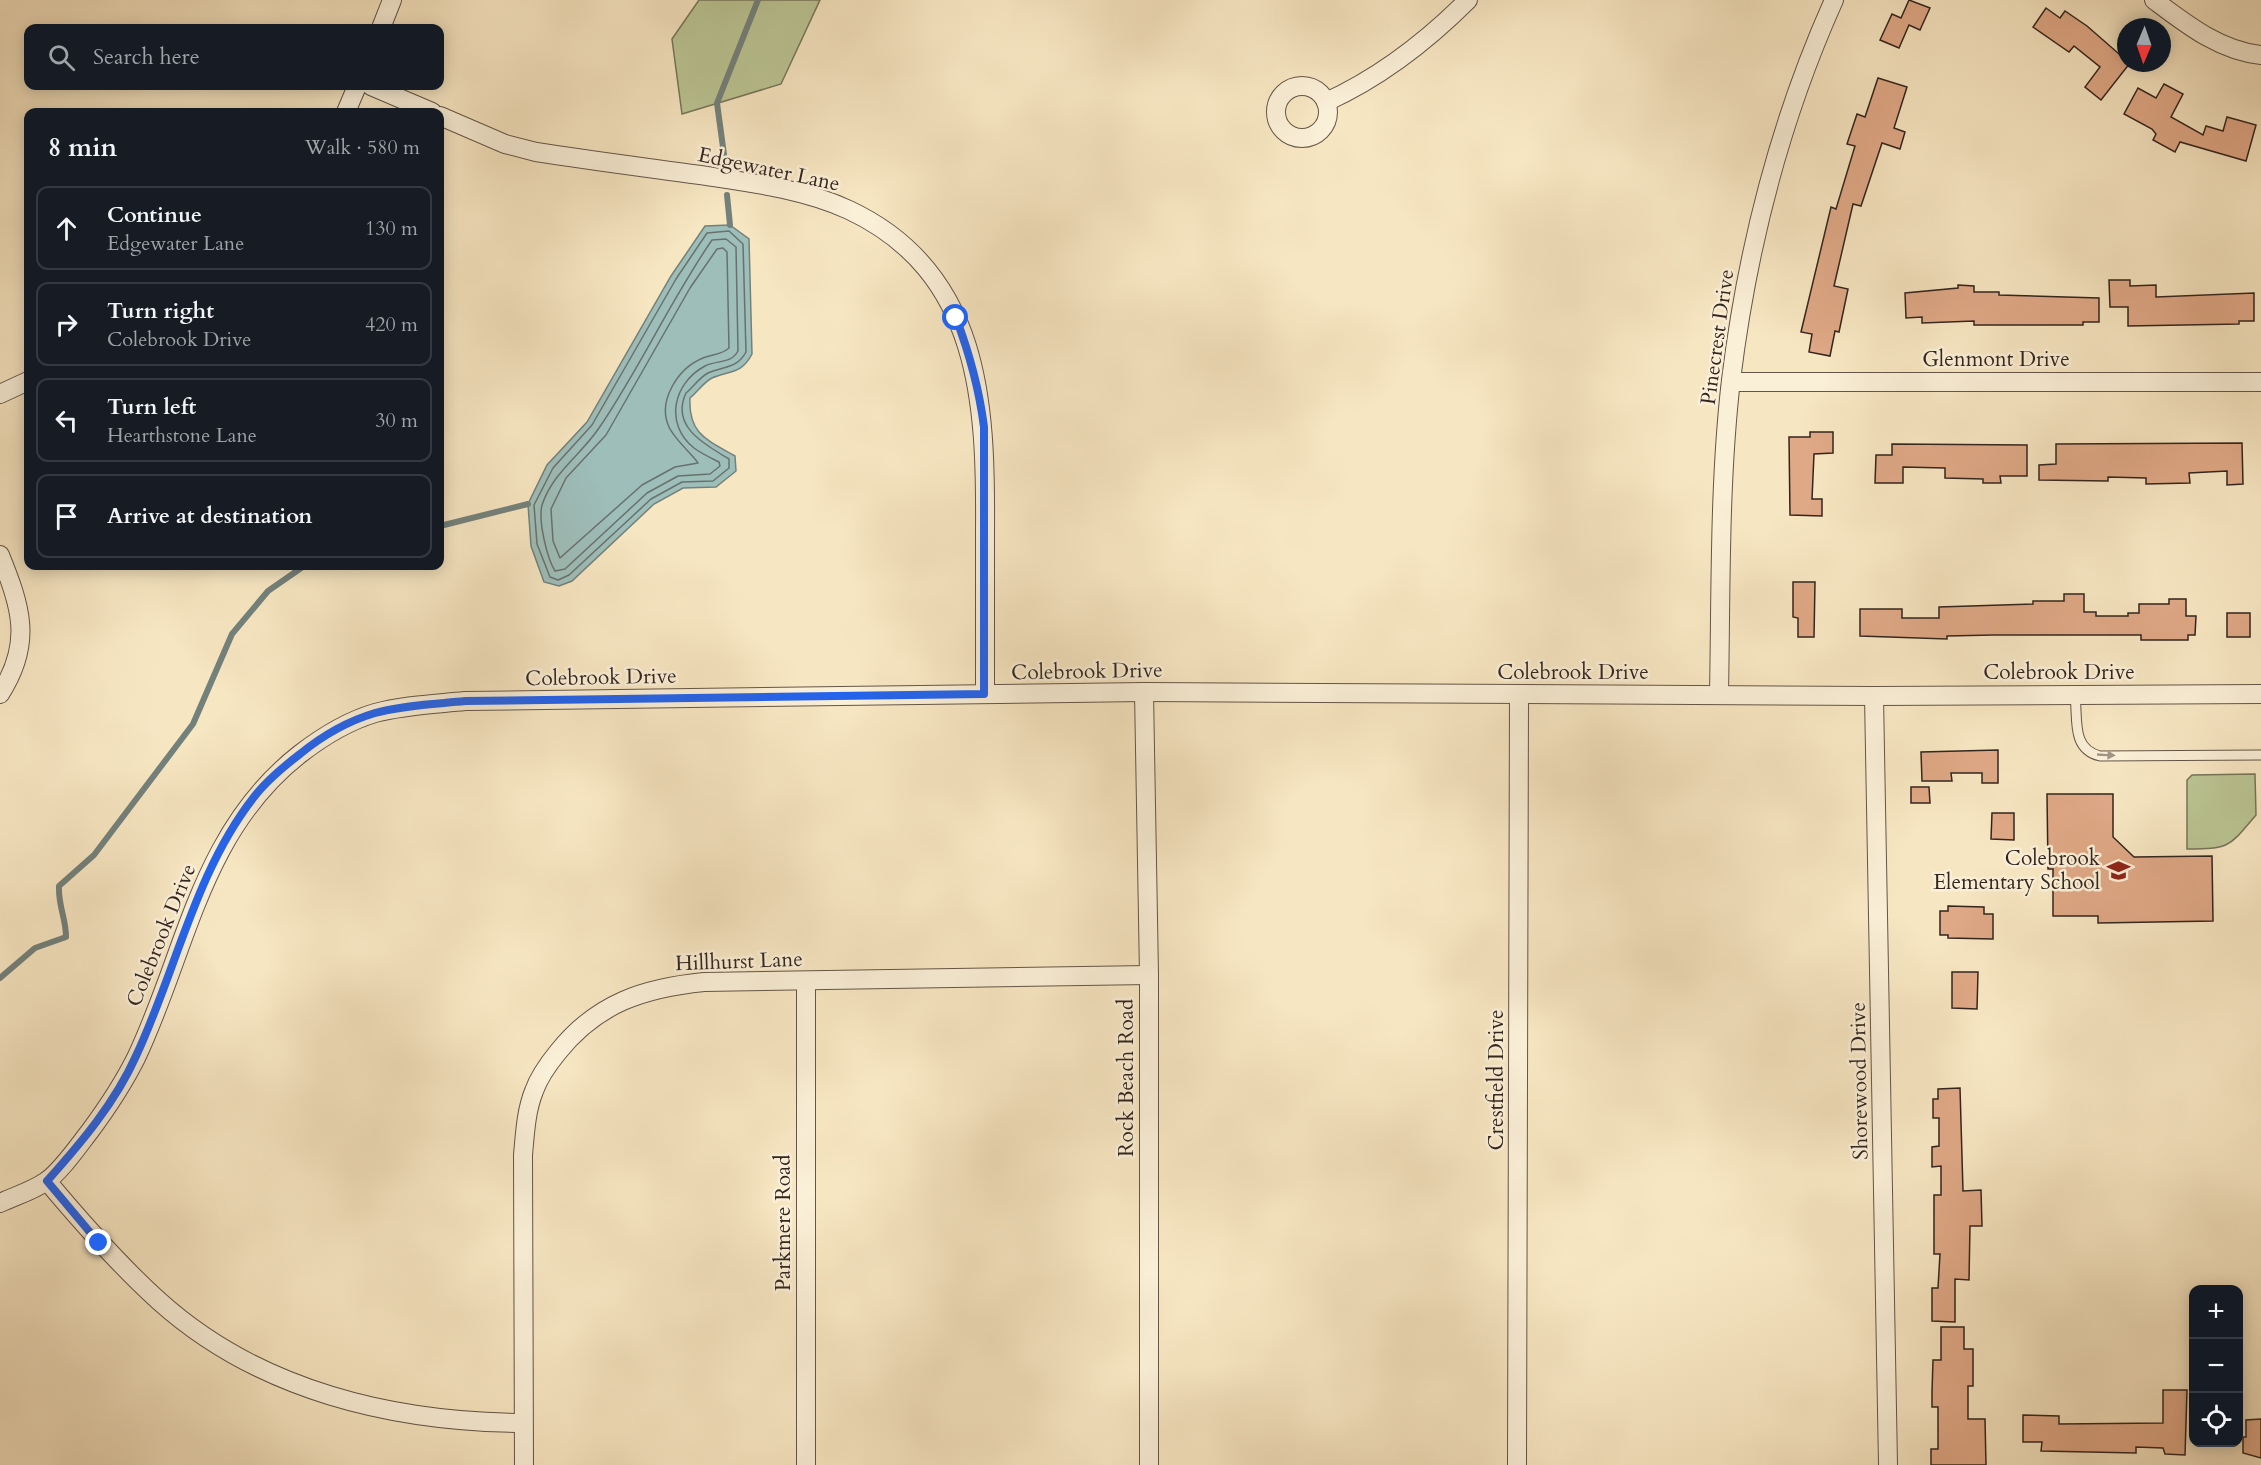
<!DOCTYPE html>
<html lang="en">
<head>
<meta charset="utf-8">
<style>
  :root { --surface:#171b24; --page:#20242c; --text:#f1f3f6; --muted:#9ea1a6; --line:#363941 }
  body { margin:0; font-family:Cardo,serif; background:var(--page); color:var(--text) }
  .controls { position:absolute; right:18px; bottom:18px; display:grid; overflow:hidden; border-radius:12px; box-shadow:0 3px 15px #0003 }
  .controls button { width:54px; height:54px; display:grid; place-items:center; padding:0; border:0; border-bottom:2px solid var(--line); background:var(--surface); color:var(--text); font:30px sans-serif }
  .compass { position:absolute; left:2117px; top:18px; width:54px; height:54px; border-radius:50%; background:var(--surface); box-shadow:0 3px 15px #0003; rotate:182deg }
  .stop { position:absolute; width:18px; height:18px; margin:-14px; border:4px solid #2563eb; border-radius:50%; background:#fff }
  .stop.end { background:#2563eb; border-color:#fff; box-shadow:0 2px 6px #0008 }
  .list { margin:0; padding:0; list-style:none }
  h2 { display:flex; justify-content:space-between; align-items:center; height:78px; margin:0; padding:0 24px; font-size:26px }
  h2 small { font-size:20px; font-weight:400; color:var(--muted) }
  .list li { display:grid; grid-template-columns:39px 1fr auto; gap:18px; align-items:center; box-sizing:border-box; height:84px; margin:0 12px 12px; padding:0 12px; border:2px solid var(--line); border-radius:12px }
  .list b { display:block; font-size:22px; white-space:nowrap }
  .list p { margin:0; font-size:20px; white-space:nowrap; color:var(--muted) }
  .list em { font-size:20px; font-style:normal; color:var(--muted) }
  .icon { flex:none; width:33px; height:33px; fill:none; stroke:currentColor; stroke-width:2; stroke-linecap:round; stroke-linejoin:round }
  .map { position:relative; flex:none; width:2261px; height:1465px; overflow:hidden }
  .search { position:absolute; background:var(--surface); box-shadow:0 3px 15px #0003; left:24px; top:24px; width:420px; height:66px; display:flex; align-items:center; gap:15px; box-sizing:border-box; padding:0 21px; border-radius:12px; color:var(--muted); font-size:22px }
  .panel { position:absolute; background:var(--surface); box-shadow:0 3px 15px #0003; left:24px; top:108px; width:420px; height:462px; border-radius:12px }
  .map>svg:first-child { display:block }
  .green { fill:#bbc594; stroke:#777559; stroke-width:1.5 }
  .water { fill:#9ebeba; stroke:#73817c; stroke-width:1.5 }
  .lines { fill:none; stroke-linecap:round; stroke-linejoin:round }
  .shore { stroke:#68726c; stroke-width:1.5 }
  .stream { stroke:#73817c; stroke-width:6 }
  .building { fill:#dfa886; stroke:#33251e; stroke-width:1.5 }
  .service-casing { stroke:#645547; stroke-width:11 }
  .minor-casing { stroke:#645547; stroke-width:20 }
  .service { stroke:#faefd7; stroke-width:9 }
  .minor { stroke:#faefd7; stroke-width:18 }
  .oneway { fill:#a09484 }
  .route { stroke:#2563eb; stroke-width:8 }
  .labels { text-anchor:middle; stroke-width:5; stroke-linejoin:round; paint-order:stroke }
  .street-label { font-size:21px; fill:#33251e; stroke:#faefd7 }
  .poi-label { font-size:21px; fill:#33251e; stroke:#faefd7; text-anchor:end }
</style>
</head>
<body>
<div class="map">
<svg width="2261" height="1465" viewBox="0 0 2261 1465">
  <rect width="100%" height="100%" fill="#f7e6c2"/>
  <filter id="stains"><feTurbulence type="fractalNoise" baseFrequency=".00333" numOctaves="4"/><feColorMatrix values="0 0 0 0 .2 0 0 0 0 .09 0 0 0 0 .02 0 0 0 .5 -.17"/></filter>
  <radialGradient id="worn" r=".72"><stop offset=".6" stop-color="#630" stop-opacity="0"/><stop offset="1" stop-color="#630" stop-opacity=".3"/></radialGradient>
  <g class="green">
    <path d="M699 0H820L781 84 682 114 672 39Z"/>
    <path d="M2255 774 2256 815C2229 847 2230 849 2187 849V780L2192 775Z"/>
  </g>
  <path class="water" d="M730 225 749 239 752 354C741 375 730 370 712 378 704 382 697 392 690 398 688 434 707 440 735 456L736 471 716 487 683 488 654 504 572 581 559 586 544 582 531 546 528 504 547 465 587 422 671 276 705 226Z"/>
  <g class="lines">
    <g class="shore">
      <path d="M729 231 743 244 746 352C737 369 723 366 708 373 700 377 693 387 686 393 670 427 706 445 729 459V468L713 481 682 482 651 499 569 575 558 580 550 577 537 544 534 505 553 468 592 425 676 279 707 233Z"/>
      <path d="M726 239 736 247 738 351C731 364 717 360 705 366 673 383 664 424 694 448 702 454 711 458 719 462L720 466 710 474 678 476 647 493 565 569 555 571C547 558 538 521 542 505 553 472 581 455 599 428 640 368 670 301 712 240Z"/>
      <path d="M723 248 727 252 729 348C721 355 713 354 703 358 678 368 657 401 669 427 675 440 695 457 698 463L675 467 642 485 560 558 553 541 551 509 566 478 606 435 690 288 717 249Z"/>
    </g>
    <g class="stream">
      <path d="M725 162 717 103 758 0"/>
      <path d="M727 195 730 225"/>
      <path d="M440 526 528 504"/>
      <path d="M0 978 35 948 66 937C66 918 58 906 59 886L94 855 193 724 232 634 268 591 304 566"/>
    </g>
  </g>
  <g class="building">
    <path d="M1909 0 1930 8 1920 30 1909 25 1899 48 1880 40 1892 14 1901 18Z"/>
    <path d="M2046 8 2060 18 2065 11 2087 26 2126 60V63H2130L2101 100 2085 87 2100 67 2074 46 2069 52 2033 27Z"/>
    <path d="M1878 78 1907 87 1894 128 1905 132 1900 149 1882 143 1861 206 1853 204 1834 286 1848 289 1839 332 1835 331 1830 356 1809 352 1812 334 1801 332 1831 207 1836 209 1855 146 1847 144 1857 114 1865 117Z"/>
    <path d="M2164 84 2183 94 2171 117 2203 135 2206 126 2223 131 2227 117 2256 125 2246 161 2180 142 2175 152 2153 140 2156 134 2152 129 2124 114 2138 88 2156 98Z"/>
    <path d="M2109 280H2130V286L2156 285V297L2254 293V321H2239V324L2128 326V307H2110Z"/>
    <path d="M1958 285 1974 286V292H1999V295L2099 298V322H2083V325H1974V321L1922 323V317L1906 318 1905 293 1958 288Z"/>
    <path d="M1810 432H1833V453L1814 454 1812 499H1822V516L1790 515 1789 437H1810Z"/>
    <path d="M2242 443 2243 484 2227 485V471L2189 473 2190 483 2146 484V478L2108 477V481L2039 480V465L2056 464V444Z"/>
    <path d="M1892 444 2027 445V476H2000L2001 483H1983V479L1945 478V468L1903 467V483H1875L1876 455H1892Z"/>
    <path d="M1793 582H1815L1814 637H1798V618L1793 617Z"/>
    <path d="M2064 594H2084V612H2096V616H2128V613H2139V604H2169V599H2186V616H2196L2195 635H2188V640H2141V635H1993L1947 636V639L1860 636V609H1902V618H1939V607L2033 604V601H2064Z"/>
    <rect x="2227" y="613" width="23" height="24"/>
    <path d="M1998 750V783H1982V773H1951L1952 781H1922L1921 752Z"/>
    <path d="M1911 787H1929L1930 803H1911Z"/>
    <path d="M2047 794H2113V837L2134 857 2212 856 2213 921 2098 923V916H2053V869H2048Z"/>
    <path d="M1992 813H2014V840L1991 839Z"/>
    <path d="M1948 906 1984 907V914H1993V939L1948 938V935H1940V911H1948Z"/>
    <path d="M1952 972H1978L1977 1009 1952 1008Z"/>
    <path d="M1960 1088 1963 1191 1981 1190 1982 1226H1970L1969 1280 1955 1279V1322L1932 1321V1288H1938L1940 1254H1934V1195H1941V1166L1932 1167V1147L1939 1146V1118H1933V1099H1938V1089Z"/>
    <path d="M1941 1327H1964V1349H1973V1386H1968V1419H1985L1986 1465H1931V1449H1938V1407H1932V1392L1933 1360H1941Z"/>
    <path d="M2163 1390H2187L2185 1455 2165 1454 2163 1448 2136 1447V1453L2041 1451 2042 1442H2023V1415L2059 1416V1424L2163 1423Z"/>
    <path d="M2261 1419V1458L2243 1453V1437H2246V1420Z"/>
  </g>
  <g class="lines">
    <defs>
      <path id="service" d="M2075 695C2078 719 2071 749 2100 756L2261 755"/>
      <g id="minor">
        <path d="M2154 0C2186 24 2220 51 2261 55"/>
        <path d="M381 28 392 0"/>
        <circle cx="1302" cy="112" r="26"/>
        <path d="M371 86 432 112"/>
        <path d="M1326 102C1379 78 1427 41 1468 0"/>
        <path d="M346 112 357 86"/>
        <path d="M440 116 505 144 536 152C593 161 650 168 707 176 754 183 806 190 849 210 981 272 986 403 985 531 985 585 985 640 985 694"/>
        <path d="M1731 382H2261"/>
        <path d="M0 394 28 381"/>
        <path d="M0 555C21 607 33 643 0 694"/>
        <path d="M1144 692 1149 975V1465"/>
        <path d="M1719 694C1721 590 1719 484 1731 380 1747 250 1780 120 1834 0"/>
        <path d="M1874 696 1888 1465"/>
        <path d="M806 981V1465"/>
        <path d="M47 1181C83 1224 118 1264 159 1301 259 1391 393 1422 523 1423"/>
        <path d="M0 1203C15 1196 32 1191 45 1182 60 1173 79 1145 90 1131 107 1108 123 1084 136 1058 187 951 200 832 300 754 322 737 348 721 375 713 404 705 436 704 465 701L1144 692 1874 696 2261 694"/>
        <path d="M524 1465 523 1155C525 1133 526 1111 534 1091 539 1077 549 1063 558 1052 597 1003 644 988 704 982L1149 975"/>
        <path d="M1517 1465 1519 695"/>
      </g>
    </defs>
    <use href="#service" class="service-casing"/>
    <use href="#minor" class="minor-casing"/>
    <use href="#service" class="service"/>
    <use href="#minor" class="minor"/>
  </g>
  <defs><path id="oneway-solid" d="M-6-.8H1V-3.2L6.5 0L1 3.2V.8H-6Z" transform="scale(1.5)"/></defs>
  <use class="oneway" href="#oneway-solid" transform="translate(2106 755) rotate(3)"/>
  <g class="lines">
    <path class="route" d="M99 1243 47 1181C81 1143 115 1103 136 1056 176 971 195 872 254 797 267 780 283 767 300 754 322 736 348 721 375 713 404 705 436 704 465 701L984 694V427C979 388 970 355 956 318"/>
  </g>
  <defs>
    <symbol id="school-bare" viewBox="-9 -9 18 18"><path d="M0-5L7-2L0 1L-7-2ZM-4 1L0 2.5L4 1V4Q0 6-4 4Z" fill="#8f2418" stroke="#faefd7" stroke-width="2.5" paint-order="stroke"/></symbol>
  </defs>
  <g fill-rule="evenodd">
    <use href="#school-bare" x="2102" y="854" width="33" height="33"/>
  </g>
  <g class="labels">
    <g class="street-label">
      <text transform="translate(769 169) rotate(12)" y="7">Edgewater Lane</text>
      <text transform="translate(1717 337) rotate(-82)" y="7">Pinecrest Drive</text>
      <text x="1996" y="366">Glenmont Drive</text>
      <text transform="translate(1087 671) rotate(-1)" y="7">Colebrook Drive</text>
      <text x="1573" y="679">Colebrook Drive</text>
      <text x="2059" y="679">Colebrook Drive</text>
      <text transform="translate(601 677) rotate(-1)" y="7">Colebrook Drive</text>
      <text transform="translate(161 935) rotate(-68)" y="7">Colebrook Drive</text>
      <text transform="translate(739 961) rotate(-2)" y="7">Hillhurst Lane</text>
      <text transform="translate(1126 1078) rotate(-90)" y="7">Rock Beach Road</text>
      <text transform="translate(1496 1080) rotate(-90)" y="7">Crestfield Drive</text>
      <text transform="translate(1859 1081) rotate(-91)" y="7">Shorewood Drive</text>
      <text transform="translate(783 1223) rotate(-90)" y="7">Parkmere Road</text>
    </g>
    <g class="poi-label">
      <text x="2100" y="865">Colebrook<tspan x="2100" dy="24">Elementary School</tspan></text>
    </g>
  </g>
  <rect width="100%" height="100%" filter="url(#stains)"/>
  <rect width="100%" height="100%" fill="url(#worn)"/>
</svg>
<div class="controls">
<button>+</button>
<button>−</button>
<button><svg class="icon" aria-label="locate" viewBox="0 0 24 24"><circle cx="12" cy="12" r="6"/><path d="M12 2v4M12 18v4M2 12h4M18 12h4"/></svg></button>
</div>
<svg class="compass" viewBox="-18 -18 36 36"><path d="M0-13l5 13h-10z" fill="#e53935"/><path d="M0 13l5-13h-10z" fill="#9ea1a6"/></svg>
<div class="stop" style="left:956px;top:318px"></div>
<div class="stop end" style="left:99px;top:1243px"></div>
<div class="search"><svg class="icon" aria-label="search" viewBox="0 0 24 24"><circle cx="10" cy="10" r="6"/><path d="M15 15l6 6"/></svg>Search here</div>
<section class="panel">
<h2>8 min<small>Walk · 580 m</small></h2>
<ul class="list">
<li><svg class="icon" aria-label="ahead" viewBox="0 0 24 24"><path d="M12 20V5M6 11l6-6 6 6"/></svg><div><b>Continue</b><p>Edgewater Lane</p></div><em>130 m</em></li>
<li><svg class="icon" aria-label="right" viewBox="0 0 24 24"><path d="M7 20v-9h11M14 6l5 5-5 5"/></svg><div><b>Turn right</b><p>Colebrook Drive</p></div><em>420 m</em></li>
<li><svg class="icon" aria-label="left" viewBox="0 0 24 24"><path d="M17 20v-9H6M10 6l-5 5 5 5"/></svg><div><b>Turn left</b><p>Hearthstone Lane</p></div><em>30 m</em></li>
<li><svg class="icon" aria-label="arrive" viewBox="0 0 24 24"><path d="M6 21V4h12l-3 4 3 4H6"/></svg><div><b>Arrive at destination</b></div></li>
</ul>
</section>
</div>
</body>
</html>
